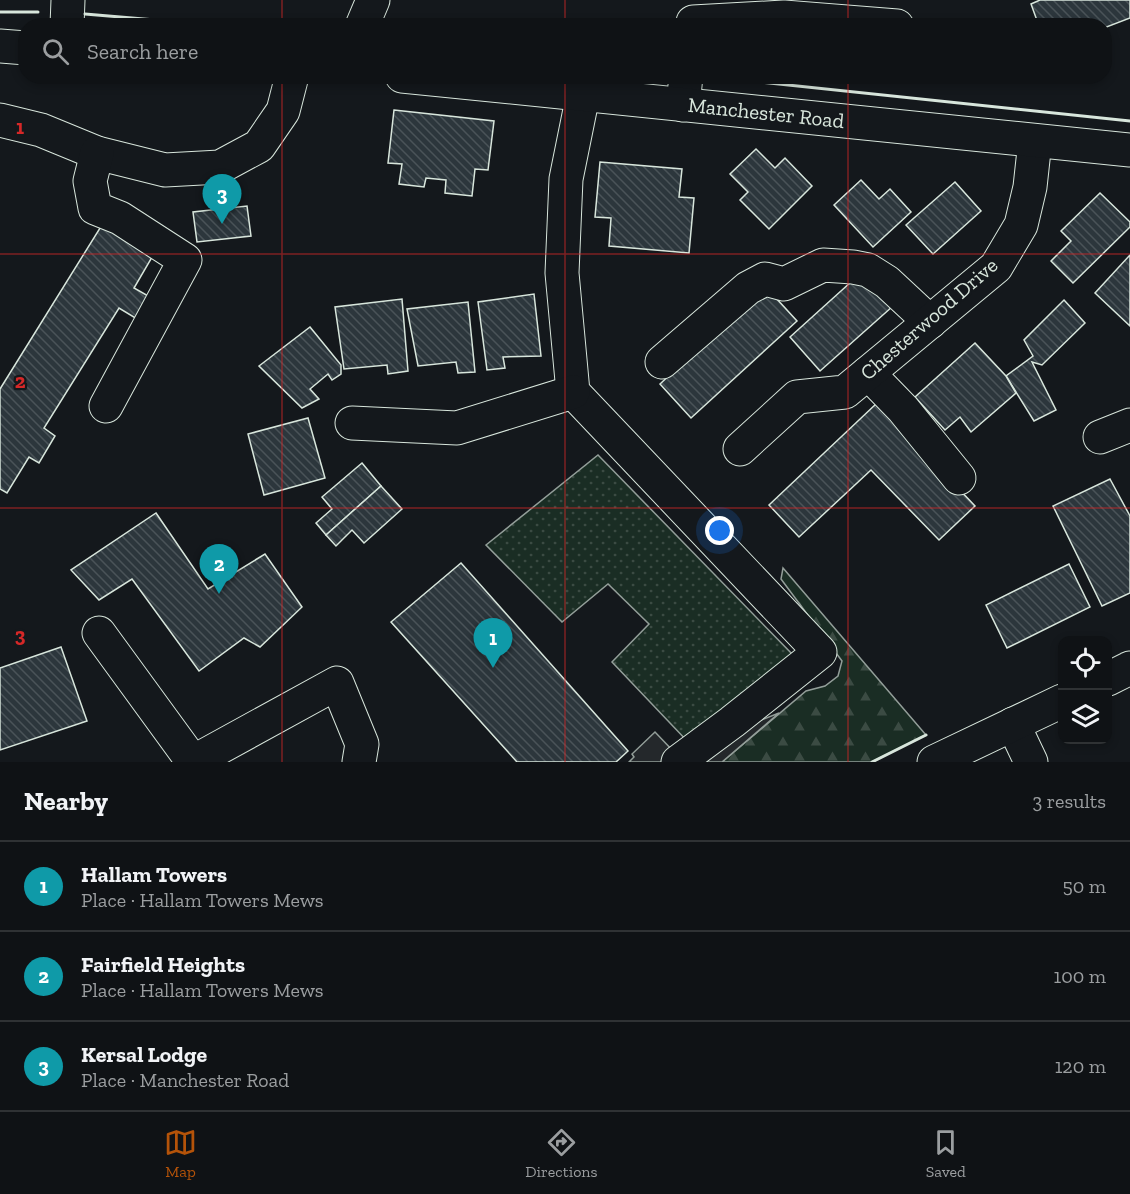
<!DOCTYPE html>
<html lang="en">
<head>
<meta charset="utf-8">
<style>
  :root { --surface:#0f1215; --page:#1d2022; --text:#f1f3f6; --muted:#9b9ea0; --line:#2f3234; --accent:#b45309 }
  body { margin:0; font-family:"Zilla Slab",serif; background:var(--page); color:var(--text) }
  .controls { position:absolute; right:18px; bottom:18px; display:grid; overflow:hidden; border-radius:12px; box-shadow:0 3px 9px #0003 }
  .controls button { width:54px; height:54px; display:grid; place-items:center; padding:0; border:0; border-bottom:2px solid var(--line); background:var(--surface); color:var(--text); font:30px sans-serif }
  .you { position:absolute; left:720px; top:531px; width:21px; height:21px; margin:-15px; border:4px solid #fff; border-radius:50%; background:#1a73e8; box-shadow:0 0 0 9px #1a73e833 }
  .badge { display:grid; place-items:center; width:39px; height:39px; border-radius:50%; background:var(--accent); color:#fff; font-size:20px; font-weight:700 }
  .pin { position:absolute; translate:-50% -50px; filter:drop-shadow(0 2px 3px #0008) }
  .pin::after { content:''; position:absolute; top:32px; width:21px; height:18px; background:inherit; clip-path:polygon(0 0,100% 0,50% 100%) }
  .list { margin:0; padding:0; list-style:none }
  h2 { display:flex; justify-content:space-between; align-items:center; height:78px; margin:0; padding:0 24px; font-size:26px }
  h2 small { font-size:20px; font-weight:400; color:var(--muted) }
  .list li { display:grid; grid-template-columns:39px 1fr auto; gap:18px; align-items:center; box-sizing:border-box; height:90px; padding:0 24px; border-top:2px solid var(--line) }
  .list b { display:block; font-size:22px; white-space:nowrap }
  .list p { margin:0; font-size:20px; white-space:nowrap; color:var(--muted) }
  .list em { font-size:20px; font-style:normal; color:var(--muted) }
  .icon { flex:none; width:33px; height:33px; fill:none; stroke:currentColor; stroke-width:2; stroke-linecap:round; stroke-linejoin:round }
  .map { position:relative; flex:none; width:1130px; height:762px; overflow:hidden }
  .search { position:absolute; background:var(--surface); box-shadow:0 3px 9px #0003; left:18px; right:18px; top:18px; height:66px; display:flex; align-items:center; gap:15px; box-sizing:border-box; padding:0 21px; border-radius:24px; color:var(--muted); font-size:22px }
  .sheet { height:348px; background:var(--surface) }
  nav { display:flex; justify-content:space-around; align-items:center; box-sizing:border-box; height:84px; border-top:2px solid var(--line); background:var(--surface); font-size:16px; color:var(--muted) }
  nav a { display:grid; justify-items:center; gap:3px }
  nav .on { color:var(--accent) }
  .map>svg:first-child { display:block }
  .forest { fill:url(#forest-firs); stroke:#939e99; stroke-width:1.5 }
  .garden { fill:url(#garden-dots); stroke:#939e99; stroke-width:1.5 }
  .parking { fill:#24282b; stroke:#939e99; stroke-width:1.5 }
  .building { fill:url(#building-back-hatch); stroke:#d8e6dc; stroke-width:1.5 }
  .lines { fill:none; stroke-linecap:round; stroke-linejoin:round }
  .minor-casing { stroke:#d8e6dc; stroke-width:35 }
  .major-casing { stroke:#d8e6dc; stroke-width:35 }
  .minor { stroke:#14181c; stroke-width:33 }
  .major { stroke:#14181c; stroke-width:33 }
  .wall { stroke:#d8e6dc; stroke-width:3 }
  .grid { fill:none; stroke:#d62828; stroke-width:1.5; stroke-opacity:0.55 }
  .labels { text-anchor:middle; stroke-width:4.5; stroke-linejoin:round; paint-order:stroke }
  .street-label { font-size:21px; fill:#d8e6dc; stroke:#14181c }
  .grid-label { font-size:20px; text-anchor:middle; font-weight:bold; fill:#d62828; stroke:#14181c; stroke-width:4.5; stroke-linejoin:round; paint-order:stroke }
</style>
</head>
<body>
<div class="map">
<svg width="1130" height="762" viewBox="0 0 1130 762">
  <defs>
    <pattern id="forest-firs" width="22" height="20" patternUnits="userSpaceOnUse" patternTransform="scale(1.5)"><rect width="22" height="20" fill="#1a2d24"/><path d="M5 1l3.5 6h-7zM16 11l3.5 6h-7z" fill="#3b4b43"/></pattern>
    <pattern id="garden-dots" width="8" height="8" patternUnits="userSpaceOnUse" patternTransform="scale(1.5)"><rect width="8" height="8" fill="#1a2d24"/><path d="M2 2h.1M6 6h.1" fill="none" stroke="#3b4b43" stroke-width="1.8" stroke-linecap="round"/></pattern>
    <pattern id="building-back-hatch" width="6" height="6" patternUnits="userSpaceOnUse" patternTransform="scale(1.5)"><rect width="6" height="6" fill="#2c363c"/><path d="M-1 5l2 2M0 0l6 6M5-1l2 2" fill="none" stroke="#4a5358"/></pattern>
  </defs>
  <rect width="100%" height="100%" fill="#14181c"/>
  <path class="forest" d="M783 568 926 735 872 762H722L806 691 825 686 838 676 842 661 781 579Z"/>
  <path class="garden" d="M598 455 793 655 689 743 612 662 649 624 608 584 562 622 486 545Z"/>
  <path class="parking" d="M779 713 722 762H629L634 757 632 754 655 732 676 754Z"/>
  <g class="building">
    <path d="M1040 0H1130V18L1104 28V26H1039L1031 4Z"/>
    <path d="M394 110 494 121 488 170 475 169 472 196 445 193 446 180 426 178 424 187 399 184 402 164 388 163Z"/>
    <path d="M756 149 775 168 785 158 812 186 769 229 740 200 748 192 730 174Z"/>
    <path d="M600 162 682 169 679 197 694 198 689 253 609 246 611 218 595 217Z"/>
    <path d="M861 180 879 199 890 189 911 212 873 247 834 205Z"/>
    <path d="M955 182 981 211 933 254 906 225Z"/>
    <path d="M1100 193 1130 222V227L1073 283 1051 261 1071 241 1061 231Z"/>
    <path d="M247 206 251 236 197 242 193 212Z"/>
    <path d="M105 220 155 252 134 288 150 297 137 319 119 308 44 428 55 436 39 463 29 457 7 493 0 489V389Z"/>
    <path d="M1130 255V326L1095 293Z"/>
    <path d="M862 272 893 306 820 371 790 337Z"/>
    <path d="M765 286 797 321 691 418 660 384Z"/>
    <path d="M534 294 541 356 503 357 505 368 487 370 478 302Z"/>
    <path d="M402 299 408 371 388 374 387 365 344 369 335 307Z"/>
    <path d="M1064 300 1085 323 1042 365 1032 362 1056 410 1034 421 1006 376 1033 356 1024 340Z"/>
    <path d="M468 302 475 372 458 373 456 362 418 366 407 309Z"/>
    <path d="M310 327 341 365V374L332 380 328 374 310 389 319 399 302 408 259 366Z"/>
    <path d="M975 343 1006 376 1016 393 971 432 960 417 945 430 915 397Z"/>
    <path d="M877 403 975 506 939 540 871 470 799 537 769 505Z"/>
    <path d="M308 418 325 478 264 495 248 434Z"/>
    <path d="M362 463 381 486 326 535 316 523 332 509 322 497Z"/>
    <path d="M1110 479 1130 516V593L1102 606 1053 506Z"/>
    <path d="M381 486 402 509 364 543 352 530 336 546 326 535Z"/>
    <path d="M156 513 208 589 265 554 302 607 260 647 244 638 199 671 132 579 99 600 71 570Z"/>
    <path d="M461 563 628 751 616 762H517L391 622Z"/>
    <path d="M1069 564 1090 607 1007 648 986 605Z"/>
    <path d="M61 647 87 721 0 750V668Z"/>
  </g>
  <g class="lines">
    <defs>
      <g id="minor">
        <path d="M693 22 784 17 897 26"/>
        <path d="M67 26 68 0"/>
        <path d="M362 26 373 0"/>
        <path d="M583 95 566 179 562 273 573 392 820 652 732 722 678 762"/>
        <path d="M683 105 686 76"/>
        <path d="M0 120 41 130 97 153 165 170 220 167 259 146 283 111 292 76"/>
        <path d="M97 153 90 181 95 208 120 218 185 260 106 406"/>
        <path d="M662 362 748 288 765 279 784 284 823 265 853 267 868 270 887 282 930 322"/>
        <path d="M868 373 903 409 959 478"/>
        <path d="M352 423 457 428 573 392"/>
        <path d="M1100 437 1130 425"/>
        <path d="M740 449 797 397 845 392 996 267 1021 225 1030 187 1035 141"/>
        <path d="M99 633 193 762 337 683 362 744 359 762"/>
        <path d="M1108 679 1130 668"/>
        <path d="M1013 724 1031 762"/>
        <path d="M934 762 1062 701"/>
      </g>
      <g id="major">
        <path d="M0 46 26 48"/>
        <path d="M402 76 1130 150"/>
      </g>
    </defs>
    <use href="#minor" class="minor-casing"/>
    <use href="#major" class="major-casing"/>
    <use href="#minor" class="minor"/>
    <use href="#major" class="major"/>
    <g class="wall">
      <path d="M0 12H38"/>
      <path d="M85 14 226 26"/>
      <path d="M724 76 740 80 1130 121"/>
      <path d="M872 762 926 735"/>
    </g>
  </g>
  <path class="grid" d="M282 0V26M565 0V26M848 0V26M282 76V762M565 76V762M848 76V762M0 254H1130M0 508H1130"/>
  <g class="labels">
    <g class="street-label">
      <text transform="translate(766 113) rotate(6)" y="7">Manchester Road</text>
      <text transform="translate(929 319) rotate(-41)" y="7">Chesterwood Drive</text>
    </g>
  </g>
  <g class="grid-label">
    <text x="20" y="134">1</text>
    <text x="20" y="388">2</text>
    <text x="20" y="642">3</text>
  </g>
</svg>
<div class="controls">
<button><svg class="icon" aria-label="locate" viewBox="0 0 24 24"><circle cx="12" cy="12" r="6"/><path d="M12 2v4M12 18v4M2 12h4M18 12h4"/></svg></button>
<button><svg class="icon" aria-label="layers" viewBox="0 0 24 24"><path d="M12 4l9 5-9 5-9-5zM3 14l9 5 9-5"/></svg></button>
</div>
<div class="you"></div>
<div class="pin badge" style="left:493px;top:668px;background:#0f9aa8">1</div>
<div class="pin badge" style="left:219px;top:594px;background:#0f9aa8">2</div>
<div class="pin badge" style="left:222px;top:224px;background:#0f9aa8">3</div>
<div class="search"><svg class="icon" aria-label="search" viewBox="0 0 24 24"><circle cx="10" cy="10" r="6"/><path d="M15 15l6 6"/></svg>Search here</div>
</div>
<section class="sheet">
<h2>Nearby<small>3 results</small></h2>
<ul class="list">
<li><span class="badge" style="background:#0f9aa8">1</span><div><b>Hallam Towers</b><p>Place · Hallam Towers Mews</p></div><em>50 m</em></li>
<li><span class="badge" style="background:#0f9aa8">2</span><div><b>Fairfield Heights</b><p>Place · Hallam Towers Mews</p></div><em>100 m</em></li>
<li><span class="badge" style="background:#0f9aa8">3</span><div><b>Kersal Lodge</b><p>Place · Manchester Road</p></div><em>120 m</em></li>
</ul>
</section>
<nav>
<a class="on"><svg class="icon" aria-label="map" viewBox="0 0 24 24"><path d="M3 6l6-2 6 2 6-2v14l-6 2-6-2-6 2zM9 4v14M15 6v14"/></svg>Map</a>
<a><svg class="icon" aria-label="directions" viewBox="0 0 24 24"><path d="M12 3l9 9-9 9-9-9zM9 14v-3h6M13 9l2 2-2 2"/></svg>Directions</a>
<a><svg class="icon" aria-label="saved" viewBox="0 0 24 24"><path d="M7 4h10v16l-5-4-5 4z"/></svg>Saved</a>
</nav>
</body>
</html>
